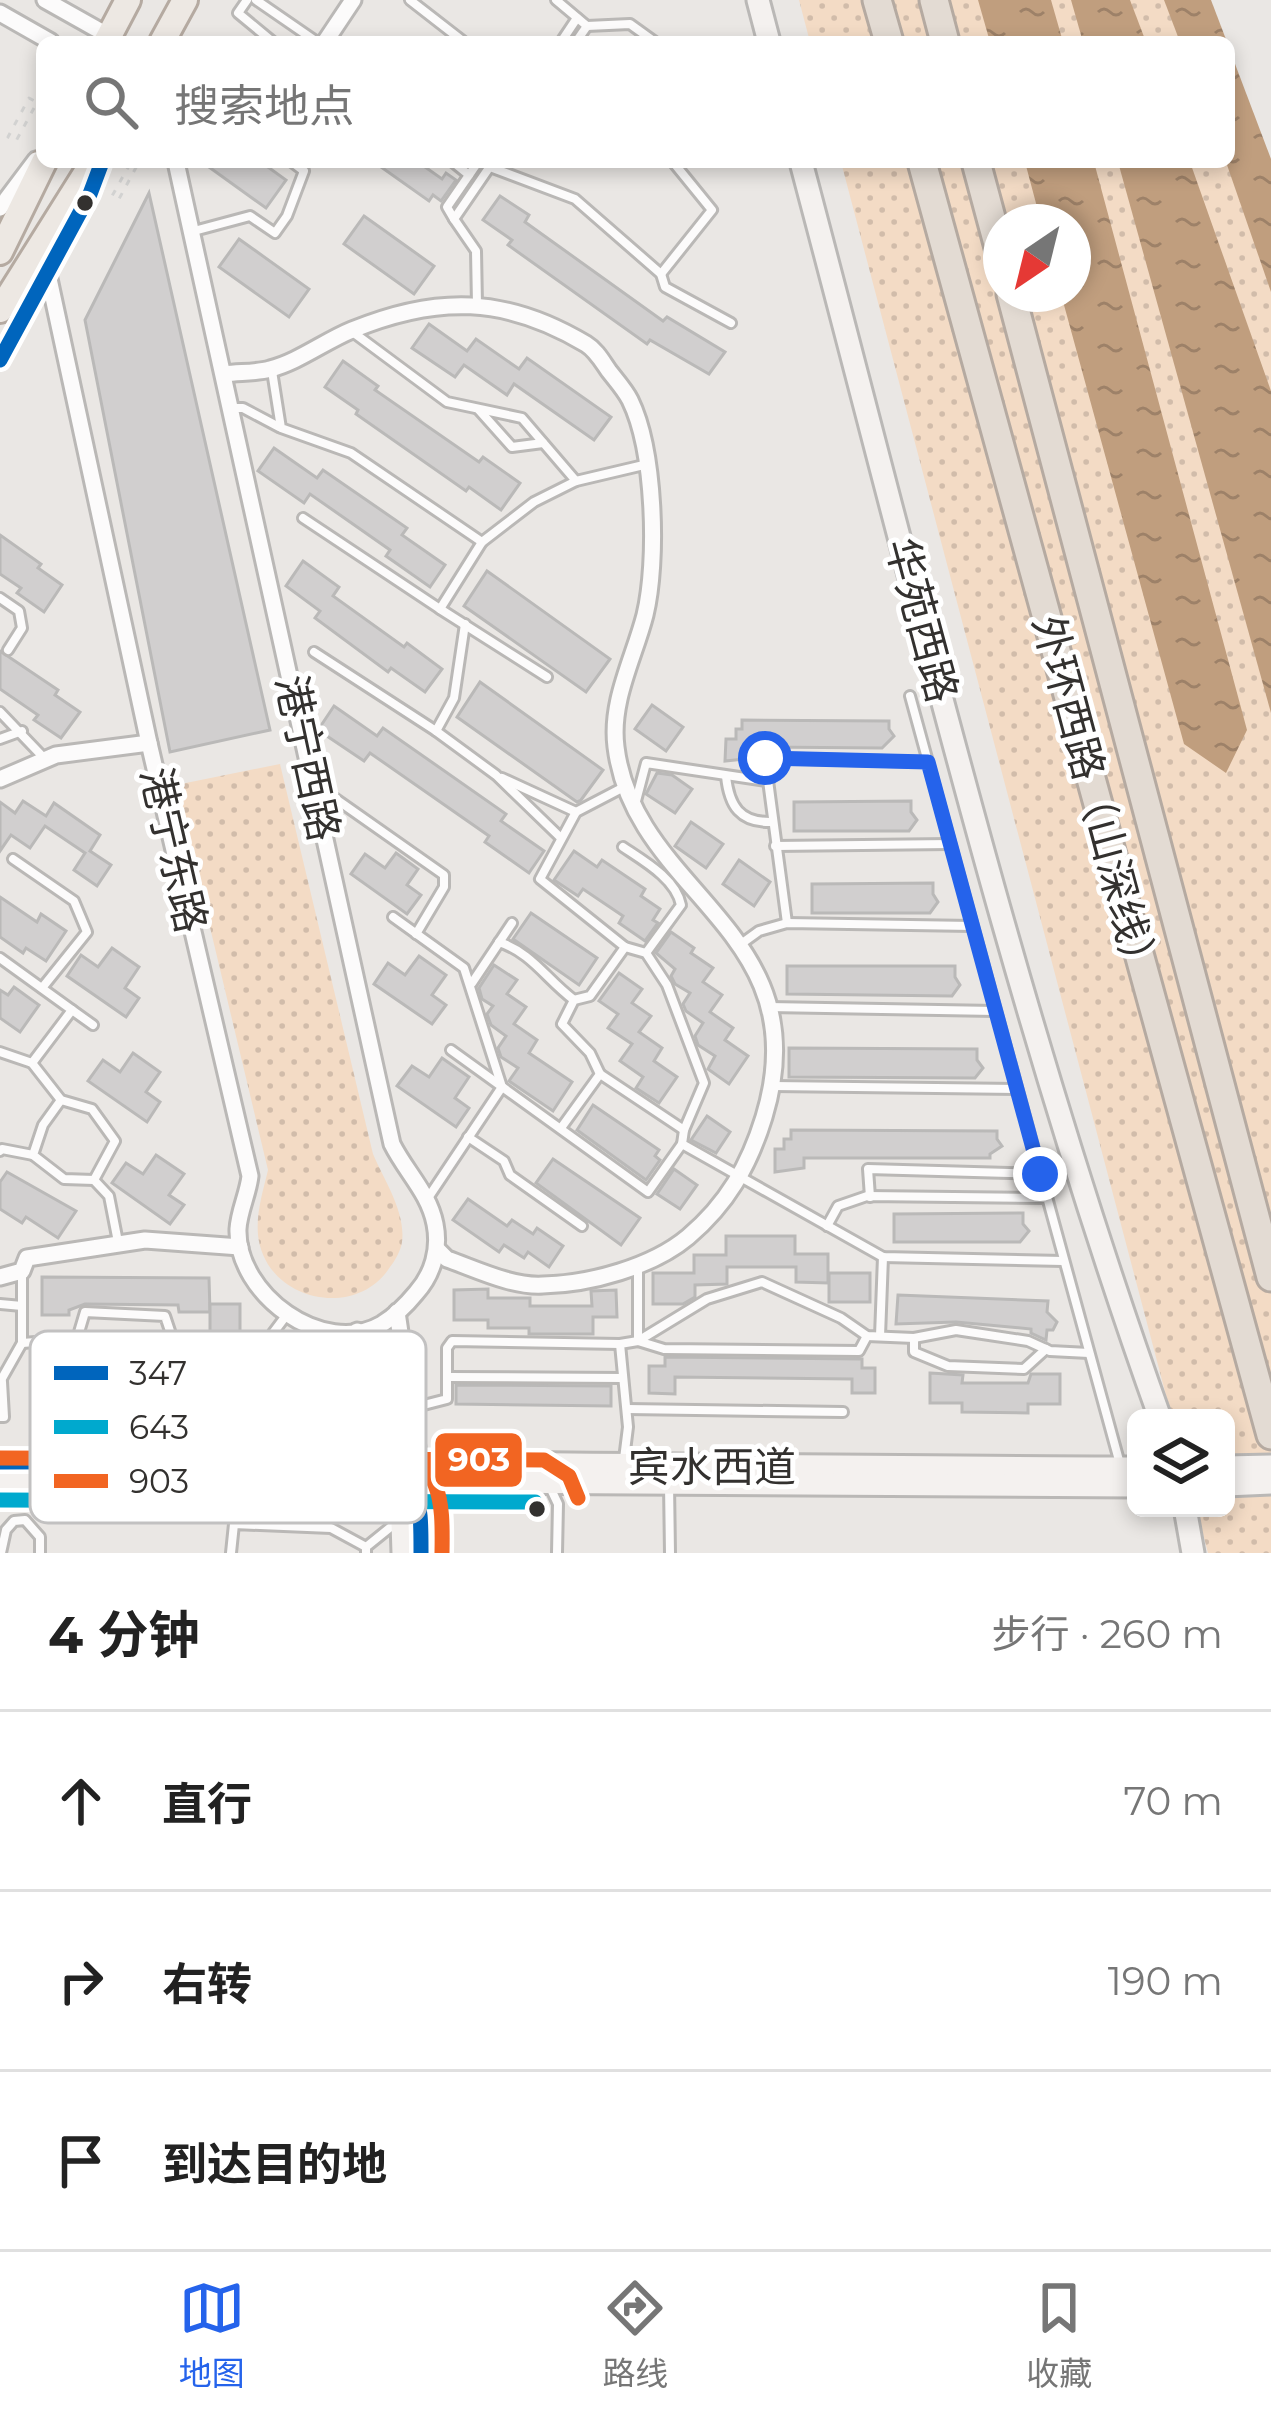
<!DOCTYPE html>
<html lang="zh">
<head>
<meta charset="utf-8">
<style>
  :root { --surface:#fff; --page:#f6f6f6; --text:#222; --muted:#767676; --line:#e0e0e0; --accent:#2563eb }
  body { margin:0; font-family:Montserrat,"Noto Sans SC",sans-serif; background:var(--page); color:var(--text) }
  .controls { position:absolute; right:36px; bottom:36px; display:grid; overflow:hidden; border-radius:18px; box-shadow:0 6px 18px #0003 }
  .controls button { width:108px; height:108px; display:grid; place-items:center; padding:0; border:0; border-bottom:3px solid var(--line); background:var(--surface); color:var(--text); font:60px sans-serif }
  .compass { position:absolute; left:983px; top:204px; width:108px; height:108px; border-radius:50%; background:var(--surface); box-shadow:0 6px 18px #0003; rotate:215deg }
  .stop { position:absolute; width:36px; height:36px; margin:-27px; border:9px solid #2563eb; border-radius:50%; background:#fff }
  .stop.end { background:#2563eb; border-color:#fff; box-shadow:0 3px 12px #0008 }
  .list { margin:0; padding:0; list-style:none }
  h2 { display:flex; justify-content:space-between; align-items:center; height:156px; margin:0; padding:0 48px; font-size:51px }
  h2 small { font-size:39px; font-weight:400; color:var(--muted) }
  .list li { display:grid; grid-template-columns:78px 1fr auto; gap:36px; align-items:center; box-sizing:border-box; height:180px; padding:0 48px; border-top:3px solid var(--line) }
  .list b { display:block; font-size:45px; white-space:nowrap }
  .list em { font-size:39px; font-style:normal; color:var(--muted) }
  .icon { flex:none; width:66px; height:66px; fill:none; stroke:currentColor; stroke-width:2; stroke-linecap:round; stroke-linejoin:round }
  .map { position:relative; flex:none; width:1271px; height:1553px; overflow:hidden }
  .search { position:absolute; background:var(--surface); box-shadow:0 6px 18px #0003; left:36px; right:36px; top:36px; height:132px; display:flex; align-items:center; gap:30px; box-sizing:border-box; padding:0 42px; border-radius:18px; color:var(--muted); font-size:45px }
  .sheet { height:696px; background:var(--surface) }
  nav { display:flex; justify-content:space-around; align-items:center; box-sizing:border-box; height:168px; border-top:3px solid var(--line); background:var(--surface); font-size:33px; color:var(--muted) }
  nav a { display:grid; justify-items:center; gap:6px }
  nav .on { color:var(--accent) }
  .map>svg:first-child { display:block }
  .park { fill:url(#park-dots); fill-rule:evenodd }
  .water { fill:url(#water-ripples) }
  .building { fill:#d1cfcf; stroke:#bab9b8; stroke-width:3 }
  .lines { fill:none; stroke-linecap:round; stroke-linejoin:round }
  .lane-casing { stroke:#bab8b6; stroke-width:14 }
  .street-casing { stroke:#bab8b6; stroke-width:21 }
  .secondary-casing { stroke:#bab8b6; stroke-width:27 }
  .primary-casing { stroke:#b5aaa1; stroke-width:30 }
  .highway-casing { stroke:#b5aaa1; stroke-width:33 }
  .path { stroke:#d2d2d1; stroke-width:3; stroke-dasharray:6 9; stroke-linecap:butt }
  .lane { stroke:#fcfbfb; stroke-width:8 }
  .street { stroke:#fcfbfb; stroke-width:15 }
  .secondary { stroke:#f4f1ef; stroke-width:21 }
  .primary { stroke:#ede8e3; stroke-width:24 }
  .highway { stroke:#e3dbd3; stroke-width:27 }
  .bus-1-casing { stroke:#fff; stroke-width:24 }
  .bus-2-casing { stroke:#fff; stroke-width:24 }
  .bus-3-casing { stroke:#fff; stroke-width:24 }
  .bus-1 { stroke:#0065bd; stroke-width:15 }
  .bus-2 { stroke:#00a9ce; stroke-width:15 }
  .bus-3 { stroke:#f26522; stroke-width:15 }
  .route { stroke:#2563eb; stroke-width:15 }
  .bus-dot { fill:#33312f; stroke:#fff; stroke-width:4.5 }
  .labels { text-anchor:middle; stroke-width:10; stroke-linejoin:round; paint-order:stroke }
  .street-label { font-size:42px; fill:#33312f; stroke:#fff }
  .key { fill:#fff; stroke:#c2c1c1; stroke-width:3 }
  .key-label { font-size:33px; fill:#33312f }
  .line-badge { stroke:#fff; stroke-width:4.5 }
  .badge-label { font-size:33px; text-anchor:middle; font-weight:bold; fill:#fff }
</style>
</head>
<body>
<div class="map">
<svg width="1271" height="1553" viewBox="0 0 1271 1553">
  <defs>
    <pattern id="park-dots" width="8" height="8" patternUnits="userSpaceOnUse" patternTransform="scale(3)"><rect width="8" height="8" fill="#f3dbc5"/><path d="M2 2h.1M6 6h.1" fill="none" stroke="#d1bcaa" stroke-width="1.8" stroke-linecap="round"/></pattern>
    <pattern id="water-ripples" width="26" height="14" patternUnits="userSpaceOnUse" patternTransform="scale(3)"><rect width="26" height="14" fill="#c09e7e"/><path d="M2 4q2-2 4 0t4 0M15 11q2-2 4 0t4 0" fill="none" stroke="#9d8168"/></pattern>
  </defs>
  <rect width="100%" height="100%" fill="#eae7e4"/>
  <g class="park">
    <path d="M799 0H1198L1214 42H810Z"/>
    <path d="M841 162H1229L1271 188V1553H1208L1196 1508H1226V1418H1172ZM1001 222H1073V294H1001Z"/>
    <path d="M280 764 373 1154C384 1180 406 1212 402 1242 401 1250 395 1261 390 1267 356 1321 265 1301 258 1235 256 1213 263 1191 268 1170L176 785Z"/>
  </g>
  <g class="water">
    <path d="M978 0H1051L1063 42H990Z"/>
    <path d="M1071 0H1130L1146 42H1083Z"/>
    <path d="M1164 0H1211L1227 42H1180Z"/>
    <path d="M1229 48 1271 159V292L1226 162Z"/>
    <path d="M1025 162H1094L1247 730 1226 773 1184 744 1061 294H1073V222H1041Z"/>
    <path d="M1118 162H1190L1271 391V713Z"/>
  </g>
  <g class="building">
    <path d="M202 162H261L286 180 266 208Z"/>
    <path d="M374 162H418L442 179 446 173 456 180 441 201 433 195 429 201Z"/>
    <path d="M149 193 270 730 170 752 85 320Z"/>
    <path d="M500 196 529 215 525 222 663 321 667 317 725 352 709 374 650 340 647 344 508 245 512 240 483 220Z"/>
    <path d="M364 216 434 266 414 294 344 244Z"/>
    <path d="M239 239 309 289 289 317 219 267Z"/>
    <path d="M429 324 467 351 476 339 519 369 527 358 611 417 594 440 514 384 507 395 464 365 455 377 412 348Z"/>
    <path d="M343 361 378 386 375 390 479 462 483 457 520 483 501 510 469 487 466 491 356 414 358 410 325 387Z"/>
    <path d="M274 448 317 478 323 470 407 528 402 535 445 565 430 587 386 556 390 550 310 494 304 503 258 471Z"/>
    <path d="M0 535 41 564 38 568 62 585 44 612 17 593 21 588 0 574Z"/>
    <path d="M303 561 339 587 333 596 404 647 407 643 442 669 425 692 391 668 388 672 315 618 320 611 286 586Z"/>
    <path d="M487 571 610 659 586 692 464 606Z"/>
    <path d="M0 651 58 690 55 695 80 712 61 738 34 720 38 715 0 689Z"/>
    <path d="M480 682 603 770 581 800 577 802 457 717Z"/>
    <path d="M652 705 683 727 666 751 635 729Z"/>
    <path d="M334 706 377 736 383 728 506 814 501 821 544 851 529 873 485 842 489 836 370 753 364 761 318 730Z"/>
    <path d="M742 720 889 721V729L894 736 882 748 754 747 755 758 725 761 726 739H736V729H742Z"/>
    <path d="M657 773 672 775 692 789 675 813 646 794Z"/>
    <path d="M23 801 46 816 54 803 100 835 90 851 111 865 97 886 74 870 85 853 45 826 30 848 11 835 0 851V802L15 813Z"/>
    <path d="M911 801V812L917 820 909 831H794V802Z"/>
    <path d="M691 822 723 844 706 868 675 846Z"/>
    <path d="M574 851 597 867 602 860 645 889 641 896 660 909 653 920 658 923 645 941 619 923 623 916 583 889 578 896 554 880Z"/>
    <path d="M396 853 418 869 407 885 421 895 407 914 351 874 365 854 385 868Z"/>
    <path d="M739 860 770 882 754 906 723 884Z"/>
    <path d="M933 883V894L938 902 930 913H812V884Z"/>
    <path d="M0 897 37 922 41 914 66 931 46 961 26 948 23 953 0 937Z"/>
    <path d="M531 913 597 958 579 985 513 939Z"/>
    <path d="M671 932 694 948 691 953 713 968 703 982 722 995 710 1012 733 1028 725 1040 748 1056 729 1084 708 1069 715 1056 698 1045 695 1036 703 1023 686 1011 683 1004 690 993 675 984 671 976 675 969 656 953Z"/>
    <path d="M112 948 139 967 125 988 139 998 126 1017 67 976 81 955 98 967Z"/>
    <path d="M419 956 446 975 432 995 446 1005 432 1024 374 984 388 963 405 975Z"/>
    <path d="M494 965 517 980 507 994 526 1007 514 1024 537 1040 529 1053 572 1082 553 1111 509 1081 518 1068 501 1057 498 1048 506 1036 491 1025 487 1014 493 1006 482 999 479 988Z"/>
    <path d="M787 966H955V977L960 985 952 996 787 994Z"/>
    <path d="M619 973 642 989 632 1003 651 1016 639 1032 662 1048 654 1061 677 1077 659 1103 636 1088 643 1077 620 1061 632 1044 608 1028 618 1014 599 1001Z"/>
    <path d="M14 987 39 1005 20 1032 0 1018V990L8 995Z"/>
    <path d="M789 1048 977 1049V1060L983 1068 975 1078 789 1077Z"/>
    <path d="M133 1053 160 1072 146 1092 160 1102 147 1122 88 1081 103 1060 120 1072Z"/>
    <path d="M442 1058 469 1077 455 1098 469 1108 456 1127 397 1086 412 1066 429 1077Z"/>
    <path d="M593 1105 659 1150 655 1156 660 1160 646 1180 577 1130Z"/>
    <path d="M707 1116 730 1132 716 1153 691 1140Z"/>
    <path d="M791 1130 997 1131V1139L1002 1146 990 1154V1158H804V1168L775 1172V1149H784V1139H791Z"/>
    <path d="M156 1155 184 1174 169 1195 184 1205 170 1224 112 1183 126 1163 143 1174Z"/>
    <path d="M553 1159 640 1218 621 1245 536 1183Z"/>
    <path d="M674 1169 697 1185 680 1209 657 1194Z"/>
    <path d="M7 1172 76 1211 58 1238 26 1217 22 1223 0 1209V1182Z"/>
    <path d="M468 1199 507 1226 512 1220 533 1234 537 1228 563 1246 549 1267 528 1252 524 1258 504 1245 499 1252 453 1220Z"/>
    <path d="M1023 1213V1224L1029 1231 1020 1242H894V1214Z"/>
    <path d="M726 1236H795V1254H828V1283L796 1282V1267H727V1284L695 1285V1297L683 1304H653V1273H694V1255H726Z"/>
    <rect x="829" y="1273" width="41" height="29"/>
    <path d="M42 1277 209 1278 210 1312H179L178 1305 85 1304 69 1310V1315H42Z"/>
    <path d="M488 1289V1298H530V1306H592L591 1291 616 1290 617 1317H593V1334H529V1328H488V1320H454V1290Z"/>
    <path d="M898 1295 1048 1301 1047 1312 1057 1322 1053 1330H1047L1046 1340 1031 1333V1329L956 1322 896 1324Z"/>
    <path d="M210 1304H240V1334L210 1333Z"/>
    <path d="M665 1357 862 1359V1368H875V1393H852V1379L675 1377V1394L649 1393V1366H665Z"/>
    <path d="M930 1373 963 1375 962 1383H1028L1031 1374H1060V1404H1028V1413L962 1412V1403H930Z"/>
    <path d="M456 1385 611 1386V1406L456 1404Z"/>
  </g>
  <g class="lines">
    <defs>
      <g id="lane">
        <path d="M247 0 238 13 273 42"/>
        <path d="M256 0 317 42"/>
        <path d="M410 0 464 42"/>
        <path d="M556 0 587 26 576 42"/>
        <path d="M587 26 630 24 655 42"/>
        <path d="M561 42 577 18"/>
        <path d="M453 162 469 175"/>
        <path d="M490 167 575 199 661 274 665 287 731 323"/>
        <path d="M454 219 447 207 478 162"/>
        <path d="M194 231 250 216 275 233 287 216 304 171 292 162"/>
        <path d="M661 274 712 210 673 162"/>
        <path d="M477 304 476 251 454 219 493 162"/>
        <path d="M354 333 447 402 522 418 576 481"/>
        <path d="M272 371 281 428 351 453 482 542 534 502 576 481 648 464"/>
        <path d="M233 408H243L279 427"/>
        <path d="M479 410 512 447 543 443"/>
        <path d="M303 518 440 609 482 542"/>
        <path d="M0 598 19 611 22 628 8 650"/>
        <path d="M440 609 547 677"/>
        <path d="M314 652 436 731 454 698 465 624"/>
        <path d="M910 696 1120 1464"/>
        <path d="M0 712 44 758"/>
        <path d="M436 731 496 775 560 837"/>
        <path d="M0 739 22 731"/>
        <path d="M726 776C729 806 740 823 772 822"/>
        <path d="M502 778 576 812"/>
        <path d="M624 787 576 812 540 879 625 947 646 953 667 985 704 1083 684 1130 682 1144 883 1257 1063 1261"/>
        <path d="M333 797 444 875V887L416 934"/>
        <path d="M636 801 646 763 766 781"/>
        <path d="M775 846 950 844"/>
        <path d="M623 847C644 861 676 879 681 905L646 953"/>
        <path d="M13 859 74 901 87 932 42 988"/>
        <path d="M393 917 464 968 502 1087 428 1198"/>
        <path d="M787 923 765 758 927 762"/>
        <path d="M499 942C532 953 546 979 574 1000"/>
        <path d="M741 944 759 931 787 923 972 926"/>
        <path d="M0 958 72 1010 32 1063"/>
        <path d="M472 983 512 923"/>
        <path d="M769 1007 995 1011"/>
        <path d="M72 1010 93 1025"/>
        <path d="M451 1050 648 1192 682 1144"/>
        <path d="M0 1052 32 1063 61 1100 92 1109 115 1141 94 1180 109 1196 118 1242"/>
        <path d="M600 1074 590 1053 562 1024 574 1000 590 996 625 947"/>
        <path d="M773 1086 1017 1089"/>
        <path d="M61 1100 43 1125 33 1155 64 1179 94 1180"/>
        <path d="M561 1128 600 1074 684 1130"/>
        <path d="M468 1137 504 1161 510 1175 582 1226"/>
        <path d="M0 1151 2 1149 33 1155"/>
        <path d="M870 1197 868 1169 1040 1174"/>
        <path d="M827 1226 838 1206 867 1196 1046 1198"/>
        <path d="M638 1265V1341L664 1349 859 1351 867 1336"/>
        <path d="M0 1304 22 1306"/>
        <path d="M880 1336 883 1257"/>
        <path d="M914 1338V1352L948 1366 1024 1369 1046 1349"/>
        <path d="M77 1339 85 1312 165 1316 175 1346"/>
        <path d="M22 1343 77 1339 101 1350 273 1340V1333L288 1313"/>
        <path d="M447 1377 623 1378"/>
        <path d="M0 1382 22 1343V1272"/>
        <path d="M412 1408 447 1399V1348L452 1341 620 1344"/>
        <path d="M627 1409 843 1412"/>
        <path d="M0 1417H4L2 1382"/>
        <path d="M624 1459 628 1427 620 1344 638 1341 707 1299 762 1282 841 1318 867 1336 914 1338 956 1330 1028 1341 1050 1351 1089 1353"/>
        <path d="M669 1484 670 1553"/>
        <path d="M549 1485 558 1504 557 1553"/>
        <path d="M366 1547 397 1522"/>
        <path d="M1 1553 6 1530 14 1521 25 1520 40 1537V1553"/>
        <path d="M231 1553 234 1524 331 1528 366 1547V1553"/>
      </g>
      <g id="street">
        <path d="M45 0 109 36"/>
        <path d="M0 13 51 42"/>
        <path d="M325 42 353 0"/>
        <path d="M0 208 36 160"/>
        <path d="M48 274 149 743 250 1176C248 1194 239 1211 238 1229 236 1294 323 1358 382 1324 395 1316 407 1304 416 1293 433 1274 440 1249 435 1224 429 1193 406 1172 392 1144L176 162"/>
        <path d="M0 360 90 194 101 166"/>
        <path d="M225 374C239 372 256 373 270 369 298 362 325 341 352 330 437 295 506 296 586 344 596 350 602 361 609 371 616 380 625 390 630 400 655 451 658 561 645 615 634 658 610 701 616 747 634 895 821 930 764 1117 749 1166 727 1204 688 1237 652 1267 590 1284 543 1285 512 1287 476 1269 447 1259L437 1249"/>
        <path d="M0 779 56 755 149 743"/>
        <path d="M0 1277 22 1271 27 1258 145 1240 240 1247"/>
        <path d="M397 1312 419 1461"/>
        <path d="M357 1331 378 1442 389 1460"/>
      </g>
      <g id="secondary">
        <path d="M758 0 769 42"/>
        <path d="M801 162C913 583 1013 1008 1160 1418"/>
        <path d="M0 1462C379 1460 757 1467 1136 1468"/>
        <path d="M1226 1467 1271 1466"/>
        <path d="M420 1470 421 1553"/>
        <path d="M394 1471 401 1491 403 1553"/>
        <path d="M0 1479 1136 1486"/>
        <path d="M1226 1485 1271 1483"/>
        <path d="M1185 1508 1193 1553"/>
      </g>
      <g id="primary">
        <path d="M106 42 128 0"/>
        <path d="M162 42 185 0"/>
        <path d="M0 252 44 162"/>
        <path d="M0 310 93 162"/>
      </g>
      <g id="highway">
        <path d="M877 0 889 42"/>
        <path d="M934 0 945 42"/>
        <path d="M922 162 1271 1435"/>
        <path d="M976 162 1001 255"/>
        <path d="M1011 294 1271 1277"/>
      </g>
    </defs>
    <use href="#lane" class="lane-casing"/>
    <use href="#street" class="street-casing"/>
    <use href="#secondary" class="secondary-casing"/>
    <use href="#primary" class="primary-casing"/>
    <use href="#highway" class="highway-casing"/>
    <g class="path">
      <path d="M34 108 16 141 8 137 29 98 42 105"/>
      <path d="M130 164 112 196 119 199 139 162"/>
    </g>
    <use href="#lane" class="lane"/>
    <use href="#street" class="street"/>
    <use href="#secondary" class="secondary"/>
    <use href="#primary" class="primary"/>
    <use href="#highway" class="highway"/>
    <defs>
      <g id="bus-1">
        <path d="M0 360 90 194 102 162"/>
        <path d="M0 1462 363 1461C422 1474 421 1499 421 1553"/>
      </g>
      <path id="bus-2" d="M0 1500 535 1502 538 1510"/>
      <g id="bus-3">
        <path d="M384 1443C442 1463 443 1498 442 1553"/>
        <path d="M0 1458 544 1460 569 1476 578 1498"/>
      </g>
    </defs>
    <use href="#bus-1" class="bus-1-casing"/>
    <use href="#bus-2" class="bus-2-casing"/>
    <use href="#bus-3" class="bus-3-casing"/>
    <use href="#bus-1" class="bus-1"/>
    <use href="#bus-2" class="bus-2"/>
    <use href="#bus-3" class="bus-3"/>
  </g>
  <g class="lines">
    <path class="route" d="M765 758 928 762 1040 1174"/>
  </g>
  <g class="bus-dot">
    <circle cx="85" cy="203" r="10"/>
    <circle cx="537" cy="1509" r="10"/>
  </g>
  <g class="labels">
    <g class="street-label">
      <text transform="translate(922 620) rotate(75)" y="15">华苑西路</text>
      <text transform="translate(308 758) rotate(78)" y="15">港宁西路</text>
      <text transform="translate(1096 799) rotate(75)" y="15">外环西路（山深线）</text>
      <text transform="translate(174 850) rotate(77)" y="15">港宁东路</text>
      <text x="712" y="1482">宾水西道</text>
    </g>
  </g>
  <rect x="30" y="1331" width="396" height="192" rx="18" class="key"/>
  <rect x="54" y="1366" width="54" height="14" fill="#0065bd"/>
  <rect x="54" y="1420" width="54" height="14" fill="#00a9ce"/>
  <rect x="54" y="1474" width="54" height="14" fill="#f26522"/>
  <g class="key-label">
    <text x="129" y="1385">347</text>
    <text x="129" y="1439">643</text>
    <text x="129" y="1493">903</text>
  </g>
  <rect class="line-badge" x="433" y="1431" width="91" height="58" rx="12" fill="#f26522"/>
  <g class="badge-label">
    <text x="479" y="1471">903</text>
  </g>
</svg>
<div class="controls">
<button><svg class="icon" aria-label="layers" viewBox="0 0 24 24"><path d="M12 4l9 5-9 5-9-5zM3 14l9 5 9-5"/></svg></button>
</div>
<svg class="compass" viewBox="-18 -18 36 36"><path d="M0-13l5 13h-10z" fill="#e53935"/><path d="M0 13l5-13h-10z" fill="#767676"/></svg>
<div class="stop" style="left:765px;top:758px"></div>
<div class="stop end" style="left:1040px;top:1174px"></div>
<div class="search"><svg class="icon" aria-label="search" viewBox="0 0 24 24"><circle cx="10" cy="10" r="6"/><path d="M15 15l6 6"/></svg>搜索地点</div>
</div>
<section class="sheet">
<h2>4 分钟<small>步行 · 260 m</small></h2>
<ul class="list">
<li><svg class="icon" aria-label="ahead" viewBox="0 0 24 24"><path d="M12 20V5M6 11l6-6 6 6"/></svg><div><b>直行</b></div><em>70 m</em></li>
<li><svg class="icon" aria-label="right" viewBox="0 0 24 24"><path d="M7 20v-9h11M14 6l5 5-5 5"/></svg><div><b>右转</b></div><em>190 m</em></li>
<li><svg class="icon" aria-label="arrive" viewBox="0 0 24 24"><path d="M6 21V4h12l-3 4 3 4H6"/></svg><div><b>到达目的地</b></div></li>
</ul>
</section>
<nav>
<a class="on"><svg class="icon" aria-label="map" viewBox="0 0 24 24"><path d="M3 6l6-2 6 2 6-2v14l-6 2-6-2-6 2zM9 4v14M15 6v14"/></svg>地图</a>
<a><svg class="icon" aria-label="directions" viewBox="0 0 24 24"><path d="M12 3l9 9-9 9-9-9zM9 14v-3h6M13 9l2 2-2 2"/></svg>路线</a>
<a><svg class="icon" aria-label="saved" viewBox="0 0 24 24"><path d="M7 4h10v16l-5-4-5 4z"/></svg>收藏</a>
</nav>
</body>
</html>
